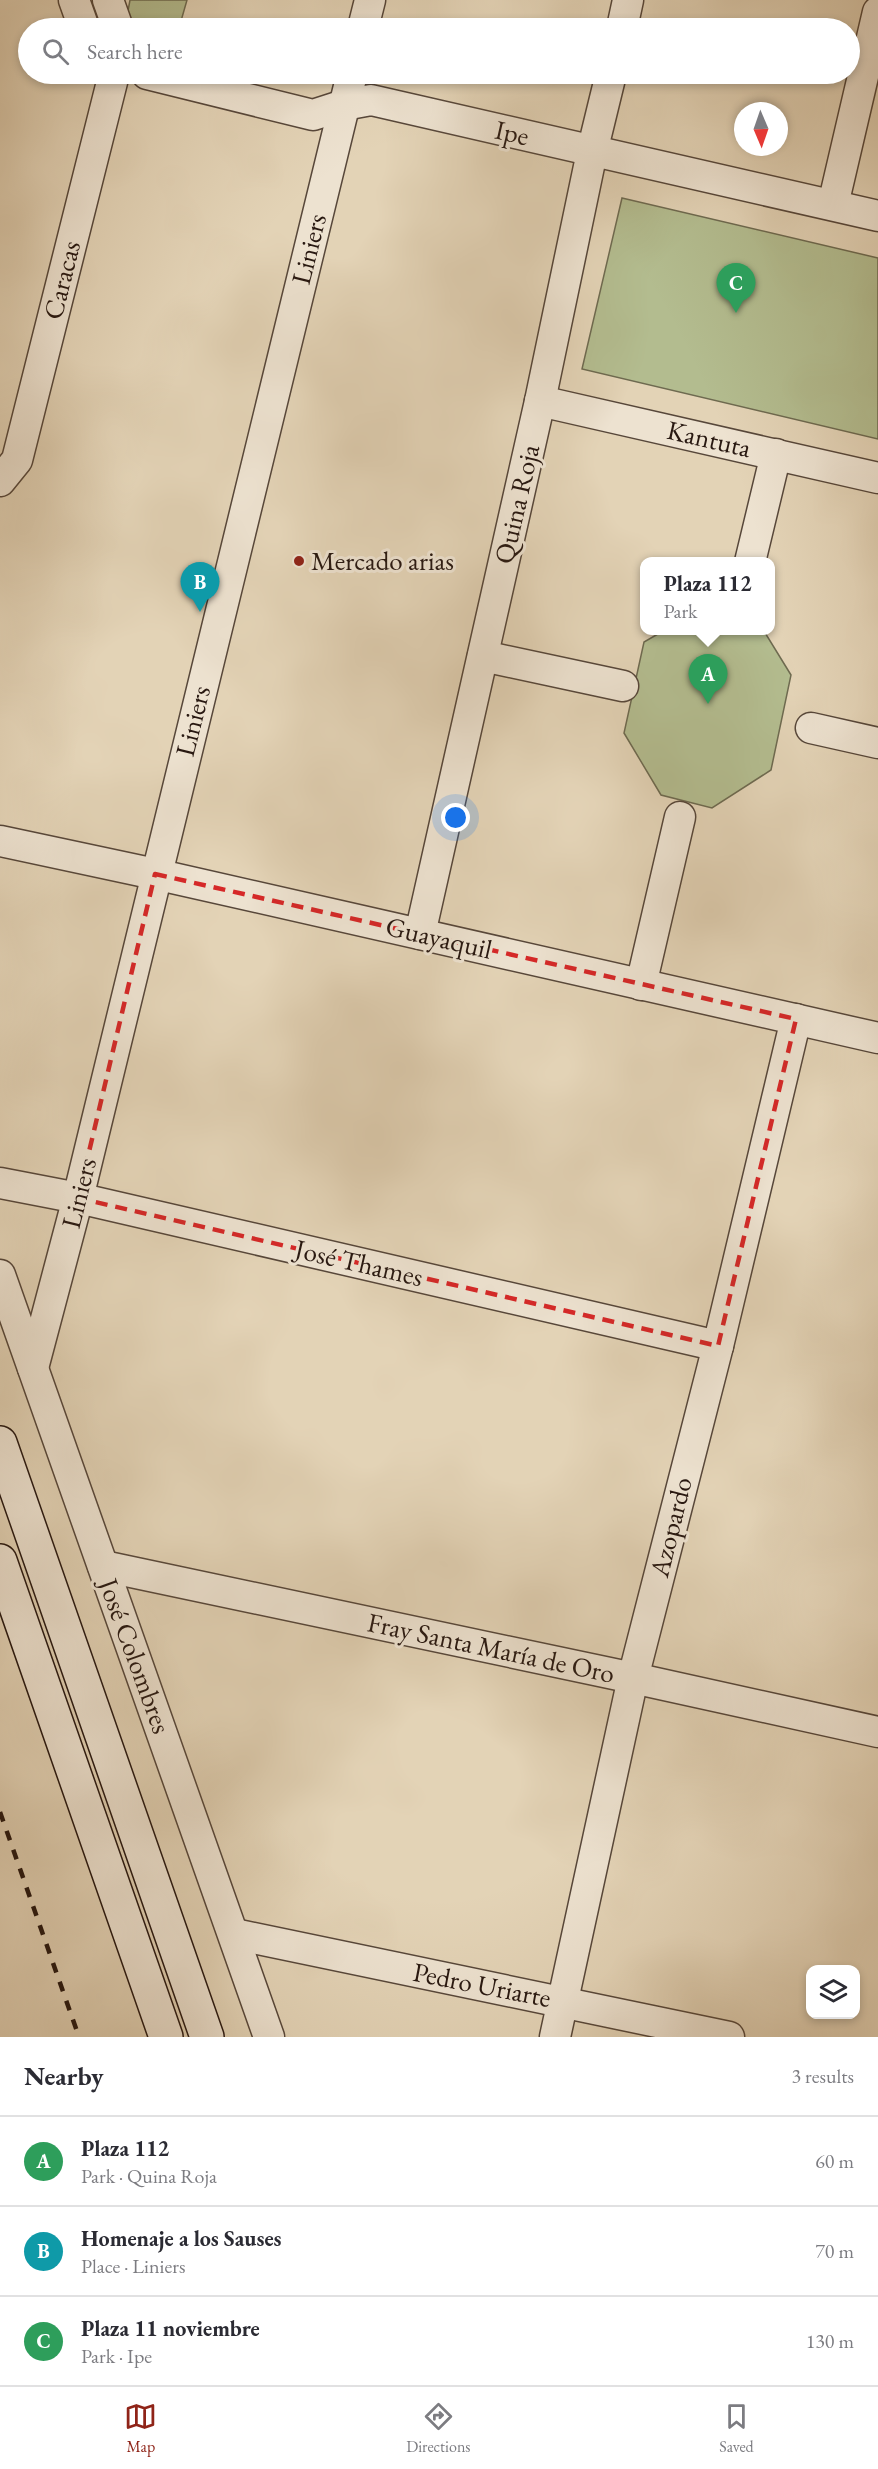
<!DOCTYPE html>
<html lang="en">
<head>
<meta charset="utf-8">
<style>
  :root { --surface:#fff; --page:#f2f2f3; --text:#2b2b33; --muted:#7c7c81; --line:#e1e1e2; --accent:#8f2418 }
  body { margin:0; font-family:"EB Garamond",serif; background:var(--page); color:var(--text) }
  .controls { position:absolute; right:18px; bottom:18px; display:grid; overflow:hidden; border-radius:12px; box-shadow:0 3px 9px #0003 }
  .controls button { width:54px; height:54px; display:grid; place-items:center; padding:0; border:0; border-bottom:2px solid var(--line); background:var(--surface); color:var(--text); font:30px sans-serif }
  .compass { position:absolute; left:734px; top:102px; width:54px; height:54px; border-radius:50%; background:var(--surface); box-shadow:0 3px 9px #0003; rotate:178deg }
  .you { position:absolute; left:456px; top:818px; width:21px; height:21px; margin:-15px; border:4px solid #fff; border-radius:50%; background:#1a73e8; box-shadow:0 0 0 9px #1a73e833 }
  .badge { display:grid; place-items:center; width:39px; height:39px; border-radius:50%; background:var(--accent); color:#fff; font-size:20px; font-weight:700 }
  .pin { position:absolute; translate:-50% -50px; filter:drop-shadow(0 2px 3px #0008) }
  .pin::after { content:''; position:absolute; top:32px; width:21px; height:18px; background:inherit; clip-path:polygon(0 0,100% 0,50% 100%) }
  .popup { position:absolute; left:640px; top:557px; width:135px; height:78px; box-sizing:border-box; display:grid; place-content:center; border-radius:12px; background:var(--surface); filter:drop-shadow(0 2px 4px #0005); font-size:20px; white-space:nowrap; color:var(--muted) }
  .popup b { font-size:22px; color:var(--text) }
  .popup::after { content:''; position:absolute; left:50%; top:100%; margin-left:-12px; border:12px solid transparent; border-top-color:var(--surface) }
  .list { margin:0; padding:0; list-style:none }
  h2 { display:flex; justify-content:space-between; align-items:center; height:78px; margin:0; padding:0 24px; font-size:26px }
  h2 small { font-size:20px; font-weight:400; color:var(--muted) }
  .list li { display:grid; grid-template-columns:39px 1fr auto; gap:18px; align-items:center; box-sizing:border-box; height:90px; padding:0 24px; border-top:2px solid var(--line) }
  .list b { display:block; font-size:22px; white-space:nowrap }
  .list p { margin:0; font-size:20px; white-space:nowrap; color:var(--muted) }
  .list em { font-size:20px; font-style:normal; color:var(--muted) }
  .icon { flex:none; width:33px; height:33px; fill:none; stroke:currentColor; stroke-width:2; stroke-linecap:round; stroke-linejoin:round }
  .map { position:relative; flex:none; width:878px; height:2037px; overflow:hidden }
  .search { position:absolute; background:var(--surface); box-shadow:0 3px 9px #0003; left:18px; right:18px; top:18px; height:66px; display:flex; align-items:center; gap:15px; box-sizing:border-box; padding:0 21px; border-radius:33px; color:var(--muted); font-size:22px }
  .sheet { height:348px; background:var(--surface) }
  nav { display:flex; justify-content:space-around; align-items:center; box-sizing:border-box; height:84px; border-top:2px solid var(--line); background:var(--surface); font-size:16px; color:var(--muted) }
  nav a { display:grid; justify-items:center; gap:3px }
  nav .on { color:var(--accent) }
  .map>svg:first-child { display:block }
  .green { fill:#b3bc8f; stroke:#6e6a50; stroke-width:1.5 }
  .lines { fill:none; stroke-linecap:round; stroke-linejoin:round }
  .street-casing { stroke:#57473a; stroke-width:33 }
  .secondary-casing { stroke:#281811; stroke-width:36 }
  .street { stroke:#ede2d0; stroke-width:30 }
  .secondary { stroke:#ede2d0; stroke-width:33 }
  .rail { stroke:#281811; stroke-width:4.5; stroke-dasharray:10 10; stroke-linecap:butt }
  .marked { fill:none; stroke:#d62828; stroke-width:4.5; stroke-dasharray:12 8; stroke-linejoin:round }
  .poi-dot { fill:#8f2418; stroke:#ede2d0; stroke-width:2 }
  .labels { text-anchor:middle; stroke-width:6; stroke-linejoin:round; paint-order:stroke }
  .street-label { font-size:27px; fill:#281811; stroke:#ede2d0 }
  .poi-label { font-size:27px; fill:#281811; stroke:#ede2d0; text-anchor:start }
</style>
</head>
<body>
<div class="map">
<svg width="878" height="2037" viewBox="0 0 878 2037">
  <rect width="100%" height="100%" fill="#e3d3b6"/>
  <filter id="stains"><feTurbulence type="fractalNoise" baseFrequency=".00333" numOctaves="4"/><feColorMatrix values="0 0 0 0 .2 0 0 0 0 .09 0 0 0 0 .02 0 0 0 .5 -.17"/></filter>
  <radialGradient id="worn" r=".72"><stop offset=".6" stop-color="#630" stop-opacity="0"/><stop offset="1" stop-color="#630" stop-opacity=".3"/></radialGradient>
  <g class="green">
    <path d="M130 0H187L179 28H129L125 27Z"/>
    <path d="M622 198 878 258V439L582 369Z"/>
    <path d="M663 631H764L791 675 771 770 712 808 661 795 624 733 644 642Z"/>
  </g>
  <g class="lines">
    <defs>
      <g id="street">
        <path d="M74 0 84 28"/>
        <path d="M108 0 118 28"/>
        <path d="M363 28 370 0"/>
        <path d="M622 28 628 0"/>
        <path d="M147 74 313 115 344 105 371 100 878 216"/>
        <path d="M833 205 878 12"/>
        <path d="M540 401 878 478"/>
        <path d="M0 481 17 460 114 74"/>
        <path d="M750 562 776 454"/>
        <path d="M483 656 623 686"/>
        <path d="M811 728 878 743"/>
        <path d="M0 841 155 874 878 1038"/>
        <path d="M420 934 540 401 592 152 611 74"/>
        <path d="M641 985 680 817"/>
        <path d="M0 1183 78 1198 718 1346"/>
        <path d="M0 1275 269 2037"/>
        <path d="M33 1368 78 1198 352 74"/>
        <path d="M103 1566 633 1678 878 1732"/>
        <path d="M234 1934 729 2037"/>
        <path d="M555 2037 633 1678 718 1346 796 1019"/>
      </g>
      <g id="secondary">
        <path d="M0 1443 207 2037"/>
        <path d="M0 1561 166 2037"/>
      </g>
    </defs>
    <use href="#street" class="street-casing"/>
    <use href="#secondary" class="secondary-casing"/>
    <use href="#street" class="street"/>
    <use href="#secondary" class="secondary"/>
    <path class="rail" d="M0 1812 79 2037"/>
  </g>
  <path class="marked" d="M155 874 796 1019 718 1346 78 1198Z"/>
  <circle class="poi-dot" cx="299" cy="561" r="6"/>
  <g class="labels">
    <g class="street-label">
      <text transform="translate(512 133) rotate(13)" y="9">Ipe</text>
      <text transform="translate(309 249) rotate(-76)" y="9">Liniers</text>
      <text transform="translate(62 280) rotate(-76)" y="9">Caracas</text>
      <text transform="translate(709 439) rotate(13)" y="9">Kantuta</text>
      <text transform="translate(517 504) rotate(-77)" y="9">Quina Roja</text>
      <text transform="translate(193 721) rotate(-76)" y="9">Liniers</text>
      <text transform="translate(439 938) rotate(13)" y="9">Guayaquil</text>
      <text transform="translate(79 1193) rotate(-76)" y="9">Liniers</text>
      <text transform="translate(359 1263) rotate(13)" y="9">José Thames</text>
      <text transform="translate(671 1527) rotate(-76)" y="9">Azopardo</text>
      <text transform="translate(491 1648) rotate(12)" y="9">Fray Santa María de Oro</text>
      <text transform="translate(135 1656) rotate(70)" y="9">José Colombres</text>
      <text transform="translate(482 1985) rotate(11)" y="9">Pedro Uriarte</text>
    </g>
    <g class="poi-label">
      <text x="311" y="570">Mercado arias</text>
    </g>
  </g>
  <rect width="100%" height="100%" filter="url(#stains)"/>
  <rect width="100%" height="100%" fill="url(#worn)"/>
</svg>
<div class="controls">
<button><svg class="icon" aria-label="layers" viewBox="0 0 24 24"><path d="M12 4l9 5-9 5-9-5zM3 14l9 5 9-5"/></svg></button>
</div>
<svg class="compass" viewBox="-18 -18 36 36"><path d="M0-13l5 13h-10z" fill="#e53935"/><path d="M0 13l5-13h-10z" fill="#7c7c81"/></svg>
<div class="you"></div>
<div class="pin badge" style="left:708px;top:704px;background:#2e9e5b">A</div>
<div class="popup"><b>Plaza 112</b>Park</div>
<div class="pin badge" style="left:200px;top:612px;background:#0f9aa8">B</div>
<div class="pin badge" style="left:736px;top:313px;background:#2e9e5b">C</div>
<div class="search"><svg class="icon" aria-label="search" viewBox="0 0 24 24"><circle cx="10" cy="10" r="6"/><path d="M15 15l6 6"/></svg>Search here</div>
</div>
<section class="sheet">
<h2>Nearby<small>3 results</small></h2>
<ul class="list">
<li><span class="badge" style="background:#2e9e5b">A</span><div><b>Plaza 112</b><p>Park · Quina Roja</p></div><em>60 m</em></li>
<li><span class="badge" style="background:#0f9aa8">B</span><div><b>Homenaje a los Sauses</b><p>Place · Liniers</p></div><em>70 m</em></li>
<li><span class="badge" style="background:#2e9e5b">C</span><div><b>Plaza 11 noviembre</b><p>Park · Ipe</p></div><em>130 m</em></li>
</ul>
</section>
<nav>
<a class="on"><svg class="icon" aria-label="map" viewBox="0 0 24 24"><path d="M3 6l6-2 6 2 6-2v14l-6 2-6-2-6 2zM9 4v14M15 6v14"/></svg>Map</a>
<a><svg class="icon" aria-label="directions" viewBox="0 0 24 24"><path d="M12 3l9 9-9 9-9-9zM9 14v-3h6M13 9l2 2-2 2"/></svg>Directions</a>
<a><svg class="icon" aria-label="saved" viewBox="0 0 24 24"><path d="M7 4h10v16l-5-4-5 4z"/></svg>Saved</a>
</nav>
</body>
</html>
